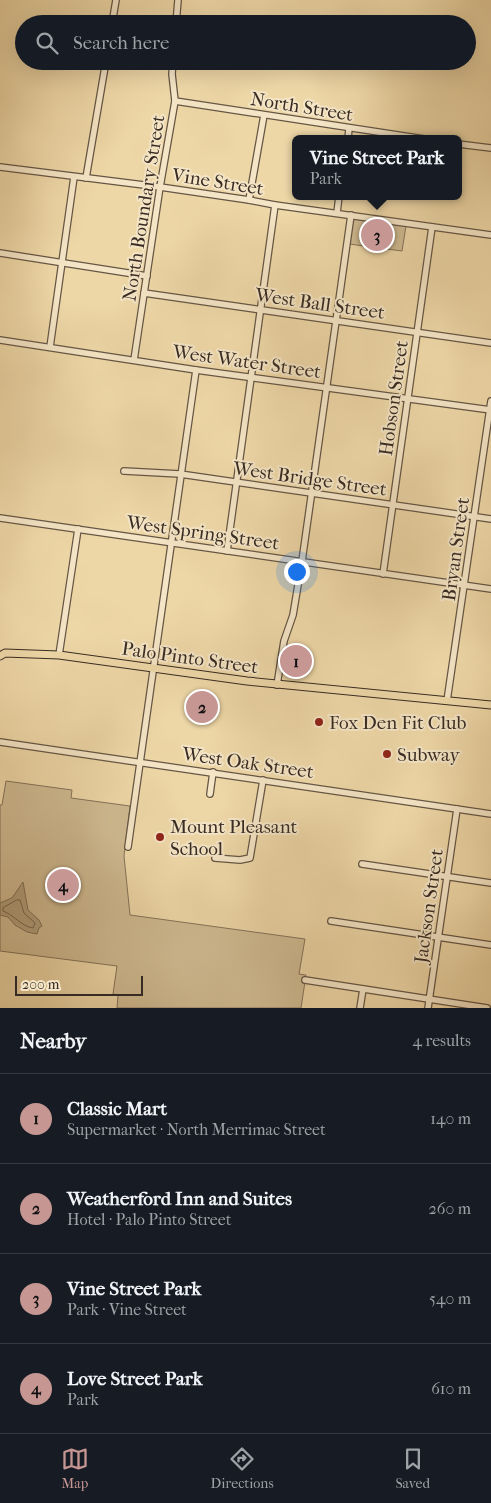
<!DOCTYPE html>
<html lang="en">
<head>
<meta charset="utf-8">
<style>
  :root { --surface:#171b24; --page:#242831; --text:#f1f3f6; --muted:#9ea1a6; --line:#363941; --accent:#c59692 }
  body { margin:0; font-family:"IM FELL French Canon",serif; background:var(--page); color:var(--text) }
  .scale { position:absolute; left:15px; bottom:12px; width:128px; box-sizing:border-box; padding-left:5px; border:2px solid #372b23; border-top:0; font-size:14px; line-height:18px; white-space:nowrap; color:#372b23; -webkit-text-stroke:4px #f4e5c6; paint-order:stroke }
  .you { position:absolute; left:296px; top:571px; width:18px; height:18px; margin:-12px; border:4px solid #fff; border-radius:50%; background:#1a73e8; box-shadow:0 0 0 8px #1a73e833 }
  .badge { display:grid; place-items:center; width:32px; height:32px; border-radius:50%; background:var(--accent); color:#111; font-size:16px; font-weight:700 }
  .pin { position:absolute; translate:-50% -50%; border:2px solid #fff; box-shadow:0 1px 5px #0006 }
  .popup { position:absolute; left:292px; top:135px; width:170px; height:65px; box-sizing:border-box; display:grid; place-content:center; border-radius:8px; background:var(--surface); filter:drop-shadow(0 1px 4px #0005); font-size:16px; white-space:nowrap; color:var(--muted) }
  .popup b { font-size:19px; color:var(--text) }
  .popup::after { content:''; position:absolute; left:50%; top:100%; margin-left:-10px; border:10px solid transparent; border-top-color:var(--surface) }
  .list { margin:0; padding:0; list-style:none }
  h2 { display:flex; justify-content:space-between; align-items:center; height:65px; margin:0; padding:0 20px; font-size:21px }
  h2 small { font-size:16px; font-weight:400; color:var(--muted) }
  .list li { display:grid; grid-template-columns:32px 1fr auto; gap:15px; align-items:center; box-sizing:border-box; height:90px; padding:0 20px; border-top:1px solid var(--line) }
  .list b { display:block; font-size:19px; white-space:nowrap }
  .list p { margin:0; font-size:16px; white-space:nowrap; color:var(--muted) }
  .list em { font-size:16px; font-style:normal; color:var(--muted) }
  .icon { flex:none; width:28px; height:28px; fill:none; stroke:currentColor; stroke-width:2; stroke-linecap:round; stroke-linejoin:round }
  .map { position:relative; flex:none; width:491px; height:1008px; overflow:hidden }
  .search { position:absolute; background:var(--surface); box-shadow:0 5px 20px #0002; left:15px; right:15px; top:15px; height:55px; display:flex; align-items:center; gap:12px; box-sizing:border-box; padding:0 18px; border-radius:28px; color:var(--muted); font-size:19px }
  .sheet { height:425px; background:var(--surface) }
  nav { display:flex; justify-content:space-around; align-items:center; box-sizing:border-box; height:70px; border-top:1px solid var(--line); background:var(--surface); font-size:14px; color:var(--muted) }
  nav a { display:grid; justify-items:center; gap:2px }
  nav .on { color:var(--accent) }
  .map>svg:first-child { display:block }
  .green { fill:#cfba91; stroke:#83725a }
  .water { fill:#b09d7a; stroke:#806f57 }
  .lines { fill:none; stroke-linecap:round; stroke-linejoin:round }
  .shore { stroke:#74644e; stroke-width:1 }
  .minor-casing { stroke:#655644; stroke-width:8 }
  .major-casing { stroke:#372b23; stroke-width:9 }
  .minor { stroke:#f4e5c6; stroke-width:5.5 }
  .major { stroke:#eed7a7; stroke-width:7 }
  .poi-dot { fill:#8f2418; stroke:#f4e5c6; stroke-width:2 }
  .labels { text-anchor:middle; stroke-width:4; stroke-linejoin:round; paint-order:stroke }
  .street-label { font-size:19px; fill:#372b23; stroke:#f4e5c6 }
  .poi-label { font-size:19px; fill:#372b23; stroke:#f4e5c6; text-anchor:start }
</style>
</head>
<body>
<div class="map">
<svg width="491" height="1008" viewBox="0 0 491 1008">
  <rect width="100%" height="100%" fill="#eed7a7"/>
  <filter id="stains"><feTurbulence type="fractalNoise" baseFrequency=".004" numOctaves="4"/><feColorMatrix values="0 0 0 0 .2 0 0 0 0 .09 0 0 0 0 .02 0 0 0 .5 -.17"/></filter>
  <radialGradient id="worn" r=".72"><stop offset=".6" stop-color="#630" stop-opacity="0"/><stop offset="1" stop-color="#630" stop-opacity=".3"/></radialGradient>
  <g class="green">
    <path d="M354 219 406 226 402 251 349 244 352 220Z"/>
    <path d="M6 781 72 790 71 798 130 806 124 856 130 915 305 939 299 974 306 975 301 1008H117L118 995 113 994 117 966 0 951V805H2Z"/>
  </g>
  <path class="water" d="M23 882 28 910 39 920 42 926 39 928 37 934 27 932 15 925 8 917 0 915V903L12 898Z"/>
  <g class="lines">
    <path class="shore" d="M17 900H20L24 913 35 923 33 928C21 926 14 915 3 911V908Z"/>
    <defs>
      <g id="minor">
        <path d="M112 24 116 0"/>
        <path d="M176 24 178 0"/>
        <path d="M175 101 424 139"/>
        <path d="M348 139 349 128"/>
        <path d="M458 144 491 148"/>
        <path d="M0 167 160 187 249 200 275 205 491 235"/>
        <path d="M86 178 106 61"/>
        <path d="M249 200 264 115"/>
        <path d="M337 213 339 196"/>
        <path d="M0 253 147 276"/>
        <path d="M144 293 491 343"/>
        <path d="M0 340 196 370 491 410"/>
        <path d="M50 347 74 177"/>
        <path d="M134 360 160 187 175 101 172 74 173 61"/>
        <path d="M124 471 180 474 491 519"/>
        <path d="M0 518 491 589"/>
        <path d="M227 551 275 205"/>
        <path d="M383 574 432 227"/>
        <path d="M59 655 78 529"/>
        <path d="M277 685 284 641 293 615 302 561 351 215"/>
        <path d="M447 701 491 401"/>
        <path d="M0 742 491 814"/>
        <path d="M210 794 213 772"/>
        <path d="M128 847 196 370"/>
        <path d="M215 858 240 860 250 858 263 780"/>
        <path d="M362 864 491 883"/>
        <path d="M331 921 491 945"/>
        <path d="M305 980 487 1008"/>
        <path d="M360 1008 363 989"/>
        <path d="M428 1008 457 809"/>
      </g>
      <path id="major" d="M0 656 5 653 59 655 247 681 491 705"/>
    </defs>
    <use href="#minor" class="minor-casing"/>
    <use href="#major" class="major-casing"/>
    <use href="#minor" class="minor"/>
    <use href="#major" class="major"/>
  </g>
  <g class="poi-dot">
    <circle cx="319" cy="722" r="5"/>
    <circle cx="387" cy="754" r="5"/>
    <circle cx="160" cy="837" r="5"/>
  </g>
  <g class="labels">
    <g class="street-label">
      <text transform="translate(302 106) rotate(9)" y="7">North Street</text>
      <text transform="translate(218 181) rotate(9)" y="7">Vine Street</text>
      <text transform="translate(143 208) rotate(-81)" y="7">North Boundary Street</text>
      <text transform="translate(320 303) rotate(8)" y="7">West Ball Street</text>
      <text transform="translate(247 361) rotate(8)" y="7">West Water Street</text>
      <text transform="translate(393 398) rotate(-82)" y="7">Hobson Street</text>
      <text transform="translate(310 478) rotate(8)" y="7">West Bridge Street</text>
      <text transform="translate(203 532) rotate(8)" y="7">West Spring Street</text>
      <text transform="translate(455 549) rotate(-82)" y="7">Bryan Street</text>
      <text transform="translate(190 657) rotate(8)" y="7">Palo Pinto Street</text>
      <text transform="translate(248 762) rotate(8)" y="7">West Oak Street</text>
      <text transform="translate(428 906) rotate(-82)" y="7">Jackson Street</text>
    </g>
    <g class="poi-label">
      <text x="329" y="729">Fox Den Fit Club</text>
      <text x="397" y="761">Subway</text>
      <text x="170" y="833">Mount Pleasant<tspan x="170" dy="22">School</tspan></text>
    </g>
  </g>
  <rect width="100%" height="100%" filter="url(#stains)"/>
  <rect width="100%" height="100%" fill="url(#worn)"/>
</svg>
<div class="scale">200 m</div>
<div class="you"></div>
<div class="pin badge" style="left:296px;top:661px">1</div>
<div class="pin badge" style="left:202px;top:707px">2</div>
<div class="pin badge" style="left:377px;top:235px">3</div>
<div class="popup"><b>Vine Street Park</b>Park</div>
<div class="pin badge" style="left:63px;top:885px">4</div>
<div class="search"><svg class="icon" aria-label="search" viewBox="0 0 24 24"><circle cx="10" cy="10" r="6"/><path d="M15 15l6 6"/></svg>Search here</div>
</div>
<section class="sheet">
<h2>Nearby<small>4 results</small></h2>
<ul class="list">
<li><span class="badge">1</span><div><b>Classic Mart</b><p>Supermarket · North Merrimac Street</p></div><em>140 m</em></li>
<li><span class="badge">2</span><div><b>Weatherford Inn and Suites</b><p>Hotel · Palo Pinto Street</p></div><em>260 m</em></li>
<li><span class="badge">3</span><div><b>Vine Street Park</b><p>Park · Vine Street</p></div><em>540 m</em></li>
<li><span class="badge">4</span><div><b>Love Street Park</b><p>Park</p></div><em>610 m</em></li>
</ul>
</section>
<nav>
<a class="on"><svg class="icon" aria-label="map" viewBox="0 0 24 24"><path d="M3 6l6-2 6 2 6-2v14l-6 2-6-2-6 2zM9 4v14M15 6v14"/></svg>Map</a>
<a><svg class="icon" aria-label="directions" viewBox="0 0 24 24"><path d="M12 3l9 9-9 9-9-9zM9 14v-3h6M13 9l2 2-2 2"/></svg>Directions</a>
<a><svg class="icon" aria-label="saved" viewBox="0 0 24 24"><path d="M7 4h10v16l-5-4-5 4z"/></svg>Saved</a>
</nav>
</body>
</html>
